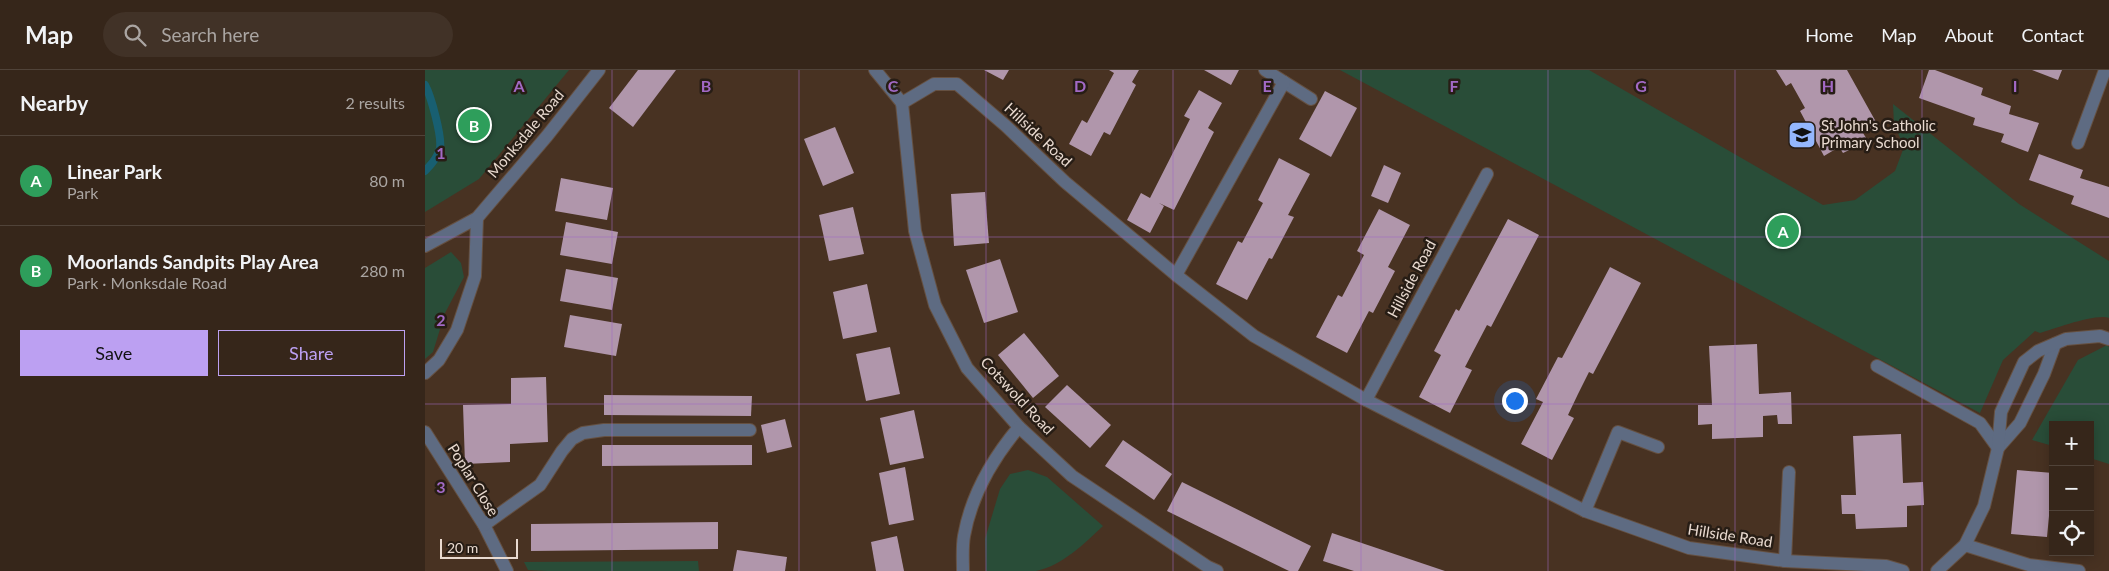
<!DOCTYPE html>
<html lang="en">
<head>
<meta charset="utf-8">
<style>
  :root { --surface:#36261a; --page:#413227; --text:#f1f3f6; --muted:#aaa5a2; --line:#504339; --accent:#bca0f2 }
  body { margin:0; font-family:Lato,sans-serif; background:var(--page); color:var(--text) }
  .controls { position:absolute; right:15px; bottom:15px; display:grid; overflow:hidden; border-radius:0px; box-shadow:0 2px 12px #0003 }
  .controls button { width:45px; height:45px; display:grid; place-items:center; padding:0; border:0; border-bottom:1px solid var(--line); background:var(--surface); color:var(--text); font:25px sans-serif }
  .scale { position:absolute; left:15px; bottom:12px; width:78px; box-sizing:border-box; padding-left:5px; border:2px solid #e9dad0; border-top:0; font-size:14px; line-height:18px; white-space:nowrap; color:#e9dad0; -webkit-text-stroke:4px #271d15; paint-order:stroke }
  .you { position:absolute; left:1089px; top:330px; width:18px; height:18px; margin:-12px; border:4px solid #fff; border-radius:50%; background:#1a73e8; box-shadow:0 0 0 8px #1a73e833 }
  .badge { display:grid; place-items:center; width:32px; height:32px; border-radius:50%; background:var(--accent); color:#fff; font-size:16px; font-weight:700 }
  .pin { position:absolute; translate:-50% -50%; border:2px solid #fff; box-shadow:0 1px 5px #0006 }
  .list { margin:0; padding:0; list-style:none }
  h2 { display:flex; justify-content:space-between; align-items:center; height:65px; margin:0; padding:0 20px; font-size:21px }
  h2 small { font-size:16px; font-weight:400; color:var(--muted) }
  .list li { display:grid; grid-template-columns:32px 1fr auto; gap:15px; align-items:center; box-sizing:border-box; height:90px; padding:0 20px; border-top:1px solid var(--line) }
  .list b { display:block; font-size:19px; white-space:nowrap }
  .list p { margin:0; font-size:16px; white-space:nowrap; color:var(--muted) }
  .list em { font-size:16px; font-style:normal; color:var(--muted) }
  .actions { display:flex; gap:10px; padding:15px 20px }
  .actions a { flex:1; padding:11px 0; border:1px solid var(--accent); border-radius:0px; text-align:center; font-size:18px; color:var(--accent) }
  .actions .main { background:var(--accent); color:#111 }
  .icon { flex:none; width:28px; height:28px; fill:none; stroke:currentColor; stroke-width:2; stroke-linecap:round; stroke-linejoin:round }
  .map { position:relative; flex:none; width:1684px; height:501px; overflow:hidden }
  header { display:flex; align-items:center; gap:30px; box-sizing:border-box; height:70px; padding:0 25px; background:var(--surface); border-bottom:1px solid var(--line) }
  header strong { font-size:24px }
  nav { display:flex; gap:28px; margin-inline-start:auto; font-size:18px }
  .search { width:350px; height:45px; background:var(--page); display:flex; align-items:center; gap:12px; box-sizing:border-box; padding:0 18px; border-radius:28px; color:var(--muted); font-size:19px }
  main { display:flex }
  aside { flex:1; background:var(--surface) }
  .map>svg:first-child { display:block }
  .green { fill:#294d38 }
  .lines { fill:none; stroke-linecap:round; stroke-linejoin:round }
  .stream { stroke:#185f71; stroke-width:8 }
  .building { fill:#b096ab }
  .minor-casing { stroke:#655041; stroke-width:14 }
  .minor { stroke:#5e6b82; stroke-width:12 }
  .grid { fill:none; stroke:#a269c5; stroke-width:1; stroke-opacity:0.55 }
  .labels { text-anchor:middle; stroke-width:5; stroke-linejoin:round; paint-order:stroke }
  .poi-label { font-size:15px; fill:#e9dad0; stroke:#271d15; text-anchor:start }
  .street-label { font-size:15px; fill:#e9dad0; stroke:#271d15 }
  .grid-label { font-size:16px; text-anchor:middle; font-weight:bold; fill:#a269c5; stroke:#271d15; stroke-width:5; stroke-linejoin:round; paint-order:stroke }
</style>
</head>
<body>
<header>
<strong>Map</strong>
<div class="search"><svg class="icon" aria-label="search" viewBox="0 0 24 24"><circle cx="10" cy="10" r="6"/><path d="M15 15l6 6"/></svg>Search here</div>
<nav><a>Home</a><a>Map</a><a>About</a><a>Contact</a></nav>
</header>
<main>
<aside>
<h2>Nearby<small>2 results</small></h2>
<ul class="list">
<li><span class="badge" style="background:#2e9e5b">A</span><div><b>Linear Park</b><p>Park</p></div><em>80 m</em></li>
<li><span class="badge" style="background:#2e9e5b">B</span><div><b>Moorlands Sandpits Play Area</b><p>Park · Monksdale Road</p></div><em>280 m</em></li>
</ul>
<div class="actions"><a class="main">Save</a><a>Share</a></div>
</aside>
<div class="map">
<svg width="1684" height="501" viewBox="0 0 1684 501">
  <rect width="100%" height="100%" fill="#483222"/>
  <g class="green">
    <path d="M0 0H144L54 109 0 142Z"/>
    <path d="M915 0H1164L1398 135 1430 130 1470 101 1479 77 1469 54 1468 34 1594 134 1684 191V248C1671 243 1629 259 1615 263L1610 261 1578 290 1555 343Z"/>
    <path d="M26 182 36 193 39 207 20 243 8 282 0 289V198Z"/>
    <path d="M1682 275 1684 277V394L1665 388V355H1628V376L1607 370 1653 290Z"/>
    <path d="M603 400 622 407 678 456C660 473 637 496 611 501 596 501 577 501 561 501L560 469 575 419 585 404Z"/>
    <path d="M273 491 274 501H122L103 500 99 492Z"/>
  </g>
  <g class="lines">
    <path class="stream" d="M0 15C6 26 17 66 15 78 13 87 7 94 0 101"/>
  </g>
  <g class="building">
    <path d="M213 0H251L208 57 184 38Z"/>
    <path d="M559 0H584L578 10Z"/>
    <path d="M684 0H714L707 12 711 15 685 65 679 62 666 86 644 74 657 50 662 53 689 3Z"/>
    <path d="M779 0H814L806 15Z"/>
    <path d="M1351 0H1422L1451 52 1448 54 1451 57 1438 63 1443 71 1418 83 1414 77 1399 86 1375 41 1380 38 1366 13 1361 16Z"/>
    <path d="M1504 0H1510L1558 18 1556 25 1586 36 1584 44 1614 53 1603 82 1576 72 1579 64 1548 55 1550 48 1494 28Z"/>
    <path d="M1607 0H1637L1633 10Z"/>
    <path d="M774 20 797 33 783 58 789 62 749 140 734 133 739 136 725 163 702 150 716 123 725 128 765 49 759 46Z"/>
    <path d="M900 21 932 38 906 87 874 69Z"/>
    <path d="M410 57 429 103 398 116 379 69Z"/>
    <path d="M1614 84 1658 100 1655 108 1684 117V148L1646 134 1649 126 1604 110Z"/>
    <path d="M854 88 885 104 863 145 869 147 847 189 844 188 822 230 791 214 813 171 817 173 838 133 833 130Z"/>
    <path d="M959 95 976 103 963 133 946 126Z"/>
    <path d="M136 108 188 118 182 150 130 141Z"/>
    <path d="M560 122 564 173 529 176 526 124Z"/>
    <path d="M428 137 439 184 404 191 394 145Z"/>
    <path d="M954 139 985 155 963 197 970 201 948 243 944 241 922 283 891 267 913 225 917 227 939 185 932 181Z"/>
    <path d="M1083 149 1114 165 1066 257 1062 255 1040 297 1047 300 1025 343 994 327 1016 285 1009 281 1031 239 1034 241Z"/>
    <path d="M141 152 193 162 187 194 135 185Z"/>
    <path d="M575 189 593 242 559 253 541 200Z"/>
    <path d="M1185 197 1216 213 1168 304 1164 302 1153 324 1143 345 1149 348 1127 390 1096 374 1118 332 1111 329 1133 287 1137 288Z"/>
    <path d="M141 199 193 208 187 240 135 231Z"/>
    <path d="M442 214 452 262 418 269 408 222Z"/>
    <path d="M145 245 197 254 191 286 139 277Z"/>
    <path d="M599 263 634 306 608 328 573 285Z"/>
    <path d="M1332 274 1334 324 1366 322 1367 354H1353L1352 345 1338 346V367L1287 369V354L1273 355V335H1287L1284 276Z"/>
    <path d="M465 277 475 324 441 331 431 284Z"/>
    <path d="M121 307 123 372 85 374V392L40 394 38 335 86 334V308Z"/>
    <path d="M642 315 686 355 665 378 620 337Z"/>
    <path d="M179 325 327 326 326 346 179 345Z"/>
    <path d="M489 340 499 388 465 395 455 348Z"/>
    <path d="M360 349 367 377 342 383 336 355Z"/>
    <path d="M1476 364 1478 413 1498 412 1499 435 1482 436V457L1431 459 1430 444H1417L1416 425H1431L1428 366Z"/>
    <path d="M698 370 747 404 729 430 680 396Z"/>
    <path d="M177 375H327V395L177 396Z"/>
    <path d="M480 397 489 450 464 455 454 403Z"/>
    <path d="M1592 400 1628 403 1622 467 1586 464Z"/>
    <path d="M757 412 886 476 873 501H864L742 441Z"/>
    <path d="M293 452V479L106 481V454Z"/>
    <path d="M907 463 1020 501H929L898 491Z"/>
    <path d="M472 466 479 501H451L446 472Z"/>
    <path d="M312 480 362 487 360 501H308Z"/>
  </g>
  <g class="lines">
    <defs>
      <g id="minor">
        <path d="M450 0 477 33"/>
        <path d="M840 0 886 29"/>
        <path d="M477 33 509 14H532L581 56 640 112 751 205 829 266 941 330 1160 441 1264 478 1360 491 1461 496 1478 501"/>
        <path d="M477 33 490 161 510 235 542 298 594 357 647 406 783 497 792 501"/>
        <path d="M1653 73 1680 0"/>
        <path d="M0 176 52 148 122 66 174 0"/>
        <path d="M751 205 859 12"/>
        <path d="M1452 296 1555 353 1573 378"/>
        <path d="M0 303 14 290 32 260 50 206 52 148"/>
        <path d="M941 330 1062 104"/>
        <path d="M0 362 59 455 82 501"/>
        <path d="M1573 378 1595 353 1619 304 1630 274"/>
        <path d="M1160 441 1193 362 1233 377"/>
        <path d="M59 455 115 415 137 381 147 369 158 363 179 360H325"/>
        <path d="M1540 475 1604 495 1654 501"/>
        <path d="M1360 491 1364 402"/>
        <path d="M538 501C538 490 537 477 539 466 546 426 568 388 594 357"/>
        <path d="M1512 501 1540 475 1559 436 1573 378 1576 342 1599 292 1613 281 1641 269 1675 266 1684 269"/>
      </g>
    </defs>
    <use href="#minor" class="minor-casing"/>
    <use href="#minor" class="minor"/>
  </g>
  <path class="grid" d="M187 0V501M374 0V501M561 0V501M748 0V501M936 0V501M1123 0V501M1310 0V501M1497 0V501M0 167H1684M0 334H1684"/>
  <defs>
    <symbol id="school-square" viewBox="-11 -11 22 22"><rect x="-9" y="-9" width="18" height="18" rx="4" fill="#94b7fd" stroke="#271d15"/><path d="M0-5L7-2L0 1L-7-2ZM-4 1L0 2.5L4 1V4Q0 6-4 4Z" fill="#111"/></symbol>
  </defs>
  <g fill-rule="evenodd">
    <use href="#school-square" x="1361" y="49" width="32" height="32"/>
  </g>
  <g class="labels">
    <g class="poi-label">
      <text x="1396" y="61">St John's Catholic<tspan x="1396" dy="17">Primary School</tspan></text>
    </g>
    <g class="street-label">
      <text transform="translate(101 64) rotate(-50)" y="5">Monksdale Road</text>
      <text transform="translate(613 65) rotate(43)" y="5">Hillside Road</text>
      <text transform="translate(987 209) rotate(-62)" y="5">Hillside Road</text>
      <text transform="translate(592 326) rotate(47)" y="5">Cotswold Road</text>
      <text transform="translate(48 410) rotate(58)" y="5">Poplar Close</text>
      <text transform="translate(1305 466) rotate(9)" y="5">Hillside Road</text>
    </g>
  </g>
  <g class="grid-label">
    <text x="94" y="22">A</text>
    <text x="281" y="22">B</text>
    <text x="468" y="22">C</text>
    <text x="655" y="22">D</text>
    <text x="842" y="22">E</text>
    <text x="1029" y="22">F</text>
    <text x="1216" y="22">G</text>
    <text x="1403" y="22">H</text>
    <text x="1590" y="22">I</text>
    <text x="16" y="89">1</text>
    <text x="16" y="256">2</text>
    <text x="16" y="423">3</text>
  </g>
</svg>
<div class="controls">
<button>+</button>
<button>−</button>
<button><svg class="icon" aria-label="locate" viewBox="0 0 24 24"><circle cx="12" cy="12" r="6"/><path d="M12 2v4M12 18v4M2 12h4M18 12h4"/></svg></button>
</div>
<div class="scale">20 m</div>
<div class="you"></div>
<div class="pin badge" style="left:1358px;top:161px;background:#2e9e5b">A</div>
<div class="pin badge" style="left:49px;top:55px;background:#2e9e5b">B</div>
</div>
</main>
</body>
</html>
